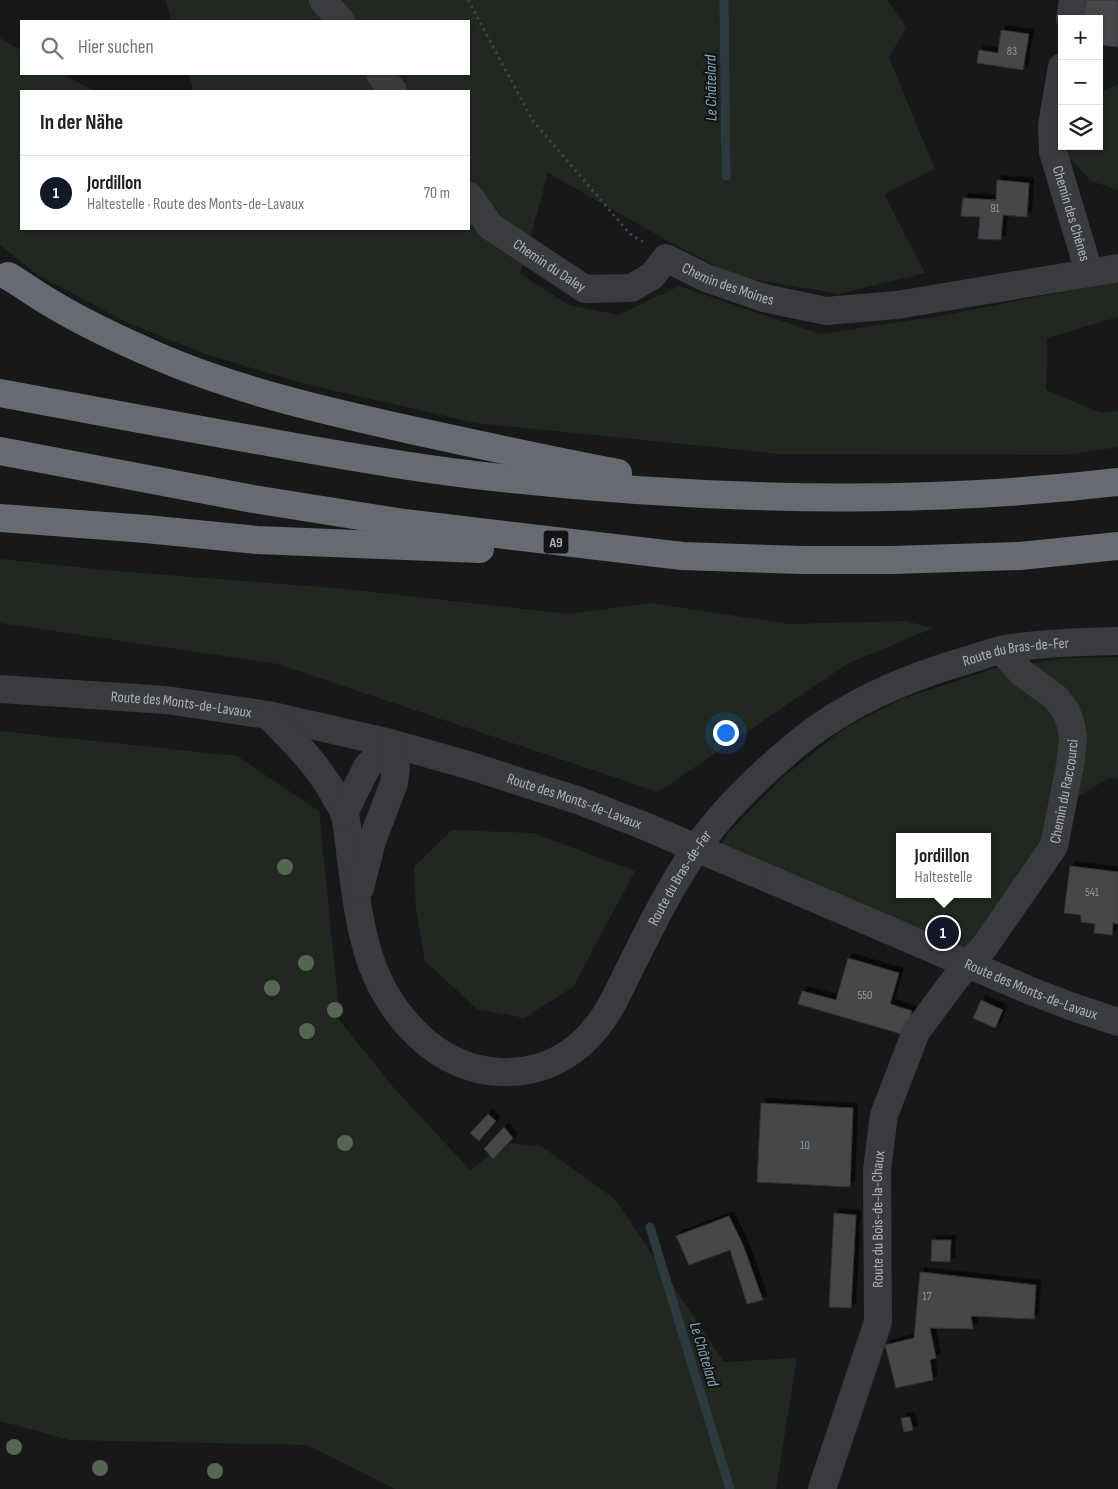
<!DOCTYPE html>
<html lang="de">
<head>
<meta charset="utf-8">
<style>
  :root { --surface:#fff; --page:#f6f6f6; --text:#202124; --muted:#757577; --line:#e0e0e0; --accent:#111827 }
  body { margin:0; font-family:"Sofia Sans Condensed",sans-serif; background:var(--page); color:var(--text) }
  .controls { position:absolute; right:15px; top:15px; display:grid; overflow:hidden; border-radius:0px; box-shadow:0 1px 4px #0004 }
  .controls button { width:45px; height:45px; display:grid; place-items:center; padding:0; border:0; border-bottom:1px solid var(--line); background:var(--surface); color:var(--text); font:25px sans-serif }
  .you { position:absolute; left:725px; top:732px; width:18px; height:18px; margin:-12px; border:4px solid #fff; border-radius:50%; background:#1a73e8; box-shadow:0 0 0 8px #1a73e833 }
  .badge { display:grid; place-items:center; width:32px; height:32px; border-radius:50%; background:var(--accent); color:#fff; font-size:16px; font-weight:700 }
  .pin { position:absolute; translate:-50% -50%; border:2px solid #fff; box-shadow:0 1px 5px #0006 }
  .popup { position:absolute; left:896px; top:833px; width:95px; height:65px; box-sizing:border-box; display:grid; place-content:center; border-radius:0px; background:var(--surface); filter:drop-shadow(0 1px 4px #0005); font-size:16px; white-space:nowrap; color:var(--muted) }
  .popup b { font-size:19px; color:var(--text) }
  .popup::after { content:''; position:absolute; left:50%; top:100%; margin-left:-10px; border:10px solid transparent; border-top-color:var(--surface) }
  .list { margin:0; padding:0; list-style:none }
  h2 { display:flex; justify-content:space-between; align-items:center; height:65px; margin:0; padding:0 20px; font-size:21px }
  h2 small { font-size:16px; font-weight:400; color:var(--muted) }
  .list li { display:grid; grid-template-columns:32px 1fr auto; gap:15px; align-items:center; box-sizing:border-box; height:75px; padding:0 20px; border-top:1px solid var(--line) }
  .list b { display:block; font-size:19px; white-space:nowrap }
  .list p { margin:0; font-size:16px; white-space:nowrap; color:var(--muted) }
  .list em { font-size:16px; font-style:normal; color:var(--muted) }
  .icon { flex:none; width:28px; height:28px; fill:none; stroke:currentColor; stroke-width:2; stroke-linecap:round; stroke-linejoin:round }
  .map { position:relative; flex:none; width:1118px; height:1489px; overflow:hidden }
  .search { position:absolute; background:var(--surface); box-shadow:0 1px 4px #0004; left:20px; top:20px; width:450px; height:55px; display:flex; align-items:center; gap:12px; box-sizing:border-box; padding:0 18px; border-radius:0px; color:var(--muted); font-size:19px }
  .panel { position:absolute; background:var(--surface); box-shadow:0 1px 4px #0004; left:20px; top:90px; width:450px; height:140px; border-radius:0px }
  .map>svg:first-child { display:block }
  .green { fill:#202820; fill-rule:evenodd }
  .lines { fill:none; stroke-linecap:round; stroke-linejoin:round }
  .stream { stroke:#2e3b3e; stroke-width:9 }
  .building { fill:#44474a; stroke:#323336; filter:url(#shadow) }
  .path { stroke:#3f4346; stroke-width:3; stroke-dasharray:2.5 4; stroke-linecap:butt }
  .minor { stroke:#393b3f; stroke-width:28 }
  .highway { stroke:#656b70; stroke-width:28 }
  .minor-bridge { stroke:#393b3f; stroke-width:28 }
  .tree { fill:#556653 }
  .labels { text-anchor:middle; stroke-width:4; stroke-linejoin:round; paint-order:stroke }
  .number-label { font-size:12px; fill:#90989e }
  .shield { fill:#131315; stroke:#7d8388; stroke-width:1 }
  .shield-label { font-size:14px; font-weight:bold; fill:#aab3ba }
  .street-label { font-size:15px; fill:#aab3ba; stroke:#131315 }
  .water-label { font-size:16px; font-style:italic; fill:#81a9b5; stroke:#131315 }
</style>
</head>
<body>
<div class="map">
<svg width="1118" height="1489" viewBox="0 0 1118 1489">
  <defs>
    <filter id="shadow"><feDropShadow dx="4.5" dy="-4.5" stdDeviation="0" flood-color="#0009"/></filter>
  </defs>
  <rect width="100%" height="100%" fill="#18181a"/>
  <g class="green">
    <path d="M166 0H323L341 21H171Z"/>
    <path d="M343 0H887L906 27 889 58 935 169 884 194 925 273 839 294 735 276 668 241 548 173 520 274 569 305 619 315 679 286 820 334 940 316 1118 281V317L1047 338 1046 390 1101 413 1118 411V447L1065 455 780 454 476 423 305 384 205 354 128 323 39 276 0 245V38L21 50V74H63L94 91H21V229H469V91H190L193 88 188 74H469V21H349Z"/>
    <path d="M1118 84V190L1091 181 1067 155 1070 146H1099V93Z"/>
    <path d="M0 559 116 571 346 589 568 614 650 603 789 624 905 621 933 628 847 664 658 792 278 664 0 623Z"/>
    <path d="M1118 657V779L1109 778 1061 807 969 965 715 855 728 833 783 777 846 727 902 699 995 668 1069 658ZM899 837H987V894H899Z"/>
    <path d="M0 731 237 756 319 811 340 1021 394 1088 470 1170 506 1143 541 1146 615 1199 724 1362 797 1358 776 1489H395L308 1445 69 1440 0 1421Z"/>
    <path d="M452 830 533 833 635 871 573 987 524 1018 477 1009 425 961 416 910 414 867Z"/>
  </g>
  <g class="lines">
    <g class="stream">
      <path d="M724 0 726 176"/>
      <path d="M650 1227 730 1489"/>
    </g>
  </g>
  <g class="building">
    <path d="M1083 0H1118V47L1099 45V19H1080Z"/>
    <path d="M1001 30 1029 34 1023 70 977 63 979 50 998 53Z"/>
    <path d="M997 180 1029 183 1027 217 1003 215 1001 240 978 239 980 217 961 216 963 198 996 200Z"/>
    <path d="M1070 866 1118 872V924L1113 923 1112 935 1094 933 1095 924 1081 922V915L1064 913Z"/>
    <path d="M848 958 899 973 890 1004 912 1011 905 1035 798 1004 802 991 836 1000Z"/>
    <path d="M981 1000 1003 1010 995 1028 973 1018Z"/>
    <path d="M761 1103 853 1108 850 1187 757 1182Z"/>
    <path d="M488 1114 496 1121 479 1141 470 1133Z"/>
    <path d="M504 1127 513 1138 493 1159 484 1149Z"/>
    <path d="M834 1213 856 1215 851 1308 829 1307Z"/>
    <path d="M729 1216 743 1245 763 1300 747 1304 730 1250 689 1265 676 1236Z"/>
    <path d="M932 1240H951L950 1262 931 1261Z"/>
    <path d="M920 1272 1036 1285 1034 1319 971 1316 973 1329 930 1328 936 1358 930 1360 933 1380 896 1388 885 1345 914 1338Z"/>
    <path d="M910 1417 913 1430 904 1432 901 1418Z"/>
  </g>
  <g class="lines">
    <path class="path" d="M468 0 533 121 630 234 645 243"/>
    <g class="minor">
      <path d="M323 0 341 21"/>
      <path d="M1070 19 1073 0"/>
      <path id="s1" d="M1062 67 1052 125 1053 152 1089 272"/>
      <path d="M380 74 393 91"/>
      <path id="s2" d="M469 196 490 226 585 289 631 288 652 276 666 258 706 278 764 298 826 311 897 305 1118 268"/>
      <path id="s3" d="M0 689 166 700 268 715 390 743 468 765 580 801 642 825"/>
      <path id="s4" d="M268 715C293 741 319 765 336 798 339 803 343 809 345 815 348 829 349 844 351 859 360 927 366 987 420 1037 441 1057 470 1071 500 1072 545 1074 581 1053 606 1014 617 997 625 977 635 958 652 924 669 890 690 858 718 814 758 776 798 743 847 703 908 677 968 660 980 656 992 652 1004 649 1042 643 1080 642 1118 641"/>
      <path d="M344 813 367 767 390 743"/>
      <path id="s5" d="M753 872 1031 991 1070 1006 1118 1022"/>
      <path d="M360 888 372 841 394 783 396 768 390 743"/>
      <path id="s6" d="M822 1489 878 1322 877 1170 884 1115 916 1032 956 978 985 946 1054 846 1071 760 1073 736 1071 725 1066 711 1055 697 1022 673 1001 650"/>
    </g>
    <g class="highway">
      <path d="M8 276C22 284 35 294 49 302 83 323 120 340 157 356 238 391 326 411 411 430 480 445 549 460 618 473"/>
      <path d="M0 393C98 411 197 430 295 447 364 459 433 471 502 478 705 500 915 506 1118 482"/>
      <path d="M0 451 253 499 404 523 682 556 802 560H891L1020 556 1118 546"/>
      <path d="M0 518 146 529 257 540 480 549"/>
    </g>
    <path class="minor-bridge" d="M642 825 753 872"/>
  </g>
  <g class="tree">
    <circle cx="285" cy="867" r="8"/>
    <circle cx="306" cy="963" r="8"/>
    <circle cx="272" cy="988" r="8"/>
    <circle cx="335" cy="1010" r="8"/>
    <circle cx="307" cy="1031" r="8"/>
    <circle cx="345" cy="1143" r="8"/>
    <circle cx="14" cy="1447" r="8"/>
    <circle cx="100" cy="1468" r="8"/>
    <circle cx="215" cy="1471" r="8"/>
  </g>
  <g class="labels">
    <g class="number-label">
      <text x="1012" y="55">83</text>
      <text x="995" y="212">91</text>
      <text x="1092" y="896">541</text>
      <text x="865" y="999">550</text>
      <text x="805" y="1149">10</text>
      <text x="927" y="1300">17</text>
    </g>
    <rect class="shield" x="543.5" y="530.5" width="25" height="23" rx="4"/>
    <g class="shield-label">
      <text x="556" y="547">A9</text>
    </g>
    <g class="street-label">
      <text dy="5" stroke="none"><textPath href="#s1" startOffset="150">Chemin des Chênes</textPath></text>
      <text dy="5" stroke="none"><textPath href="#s2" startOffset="108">Chemin du Daley</textPath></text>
      <text dy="5" stroke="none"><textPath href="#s2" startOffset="311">Chemin des Moines</textPath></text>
      <text dy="5" stroke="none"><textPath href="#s4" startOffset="1158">Route du Bras-de-Fer</textPath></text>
      <text dy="5" stroke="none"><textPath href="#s3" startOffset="182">Route des Monts-de-Lavaux</textPath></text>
      <text dy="5" stroke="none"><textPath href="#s6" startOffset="760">Chemin du Raccourci</textPath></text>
      <text dy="5" stroke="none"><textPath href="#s3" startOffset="588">Route des Monts-de-Lavaux</textPath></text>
      <text dy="5" stroke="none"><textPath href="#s4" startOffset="738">Route du Bras-de-Fer</textPath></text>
      <text dy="5" stroke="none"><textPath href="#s5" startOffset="302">Route des Monts-de-Lavaux</textPath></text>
      <text dy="5" stroke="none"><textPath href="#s6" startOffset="279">Route du Bois-de-la-Chaux</textPath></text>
    </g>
    <g class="water-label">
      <text transform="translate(710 88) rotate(-91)" y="6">Le Châtelard</text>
      <text transform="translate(705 1354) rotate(73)" y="6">Le Châtelard</text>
    </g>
  </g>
</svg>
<div class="controls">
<button>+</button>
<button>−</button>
<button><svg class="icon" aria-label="layers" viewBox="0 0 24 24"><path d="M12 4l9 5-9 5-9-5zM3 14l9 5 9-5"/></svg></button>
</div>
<div class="you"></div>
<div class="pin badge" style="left:943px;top:933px">1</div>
<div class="popup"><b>Jordillon</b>Haltestelle</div>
<div class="search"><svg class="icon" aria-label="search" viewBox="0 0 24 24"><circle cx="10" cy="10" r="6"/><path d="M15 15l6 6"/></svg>Hier suchen</div>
<section class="panel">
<h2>In der Nähe<small></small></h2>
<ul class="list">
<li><span class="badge">1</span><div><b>Jordillon</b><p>Haltestelle · Route des Monts-de-Lavaux</p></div><em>70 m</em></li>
</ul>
</section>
</div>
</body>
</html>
